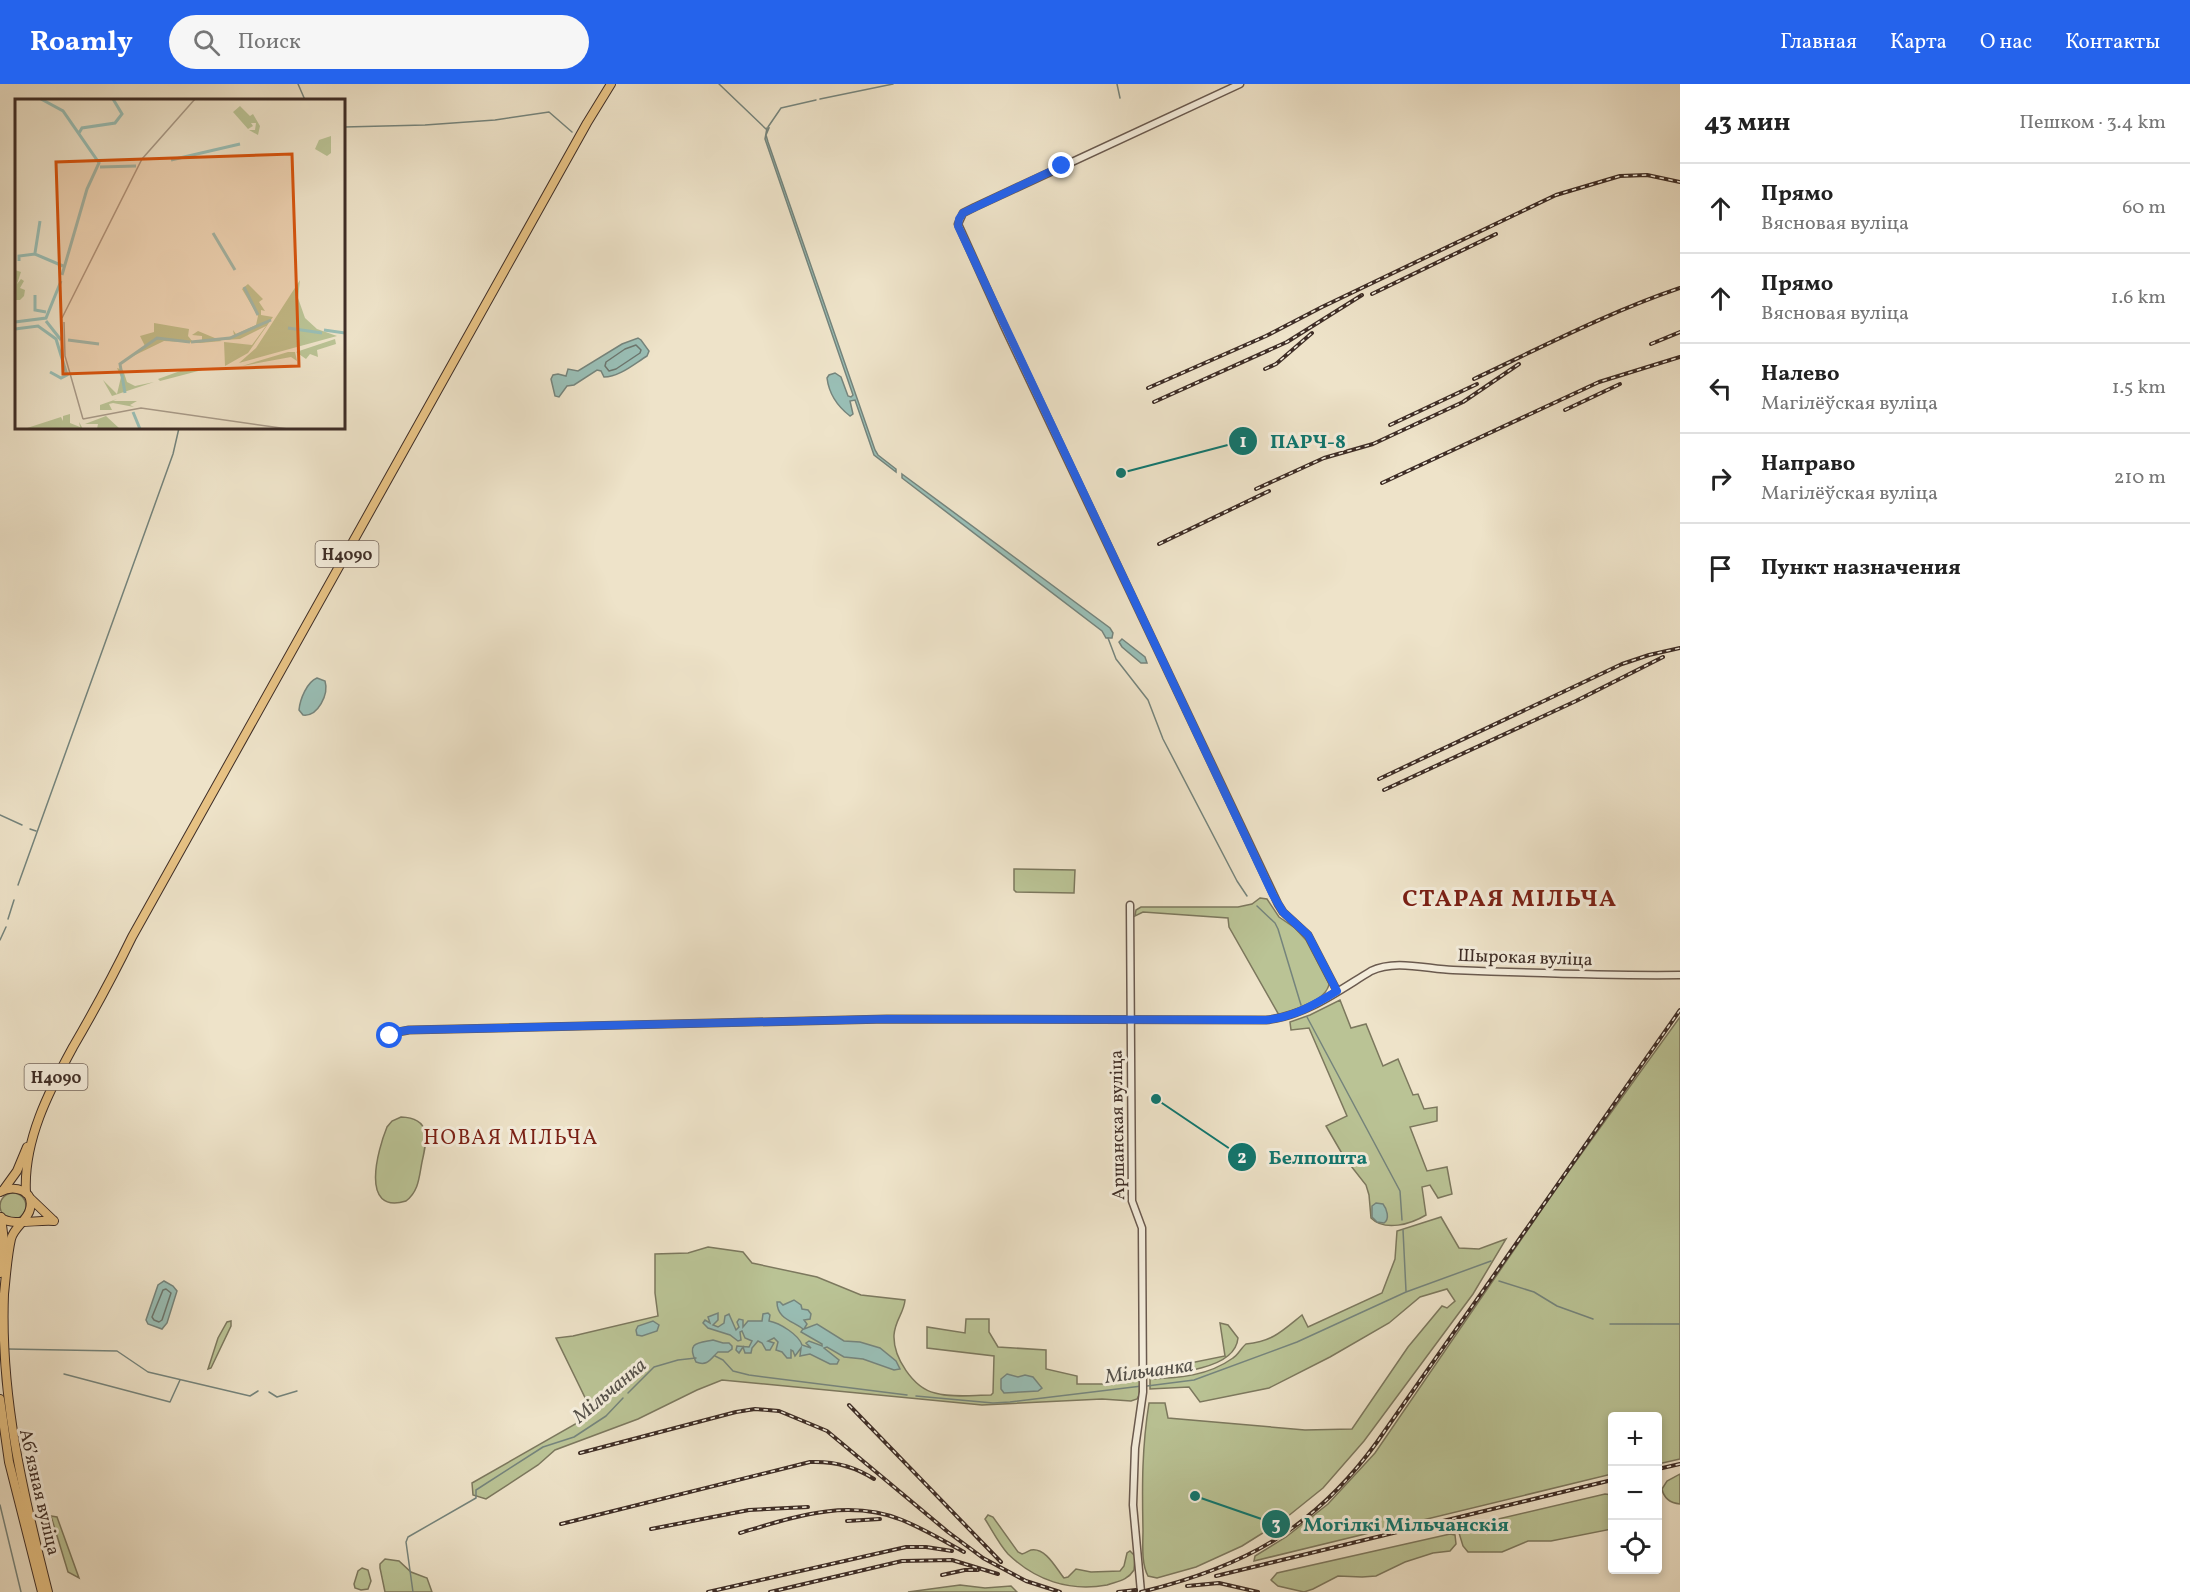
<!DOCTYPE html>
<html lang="ru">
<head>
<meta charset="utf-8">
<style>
  :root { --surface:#fff; --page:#f6f6f6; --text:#222; --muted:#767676; --line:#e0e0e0; --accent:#2563eb }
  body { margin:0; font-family:Vollkorn,serif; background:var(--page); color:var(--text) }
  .controls { position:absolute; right:18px; bottom:18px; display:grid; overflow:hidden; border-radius:6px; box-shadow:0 3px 9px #0003 }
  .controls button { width:54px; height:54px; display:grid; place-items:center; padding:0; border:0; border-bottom:2px solid var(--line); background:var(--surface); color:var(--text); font:30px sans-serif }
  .stop { position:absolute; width:18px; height:18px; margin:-14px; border:4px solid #2563eb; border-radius:50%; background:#fff }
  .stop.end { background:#2563eb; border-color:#fff; box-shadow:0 2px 6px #0008 }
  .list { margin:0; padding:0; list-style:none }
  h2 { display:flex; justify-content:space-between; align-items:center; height:78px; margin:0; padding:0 24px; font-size:26px }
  h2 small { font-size:20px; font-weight:400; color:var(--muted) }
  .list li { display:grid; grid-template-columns:39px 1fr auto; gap:18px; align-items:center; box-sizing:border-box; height:90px; padding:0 24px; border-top:2px solid var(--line) }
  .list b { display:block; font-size:22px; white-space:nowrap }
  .list p { margin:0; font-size:20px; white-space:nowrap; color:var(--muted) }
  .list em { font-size:20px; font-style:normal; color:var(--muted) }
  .icon { flex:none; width:33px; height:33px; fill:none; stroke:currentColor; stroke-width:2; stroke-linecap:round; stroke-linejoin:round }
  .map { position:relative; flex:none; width:1680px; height:1508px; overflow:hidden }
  header { display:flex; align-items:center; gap:36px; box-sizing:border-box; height:84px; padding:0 30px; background:var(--accent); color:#fff }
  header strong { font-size:28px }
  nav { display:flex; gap:33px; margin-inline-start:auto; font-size:21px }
  .search { width:420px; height:54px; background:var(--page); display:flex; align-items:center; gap:15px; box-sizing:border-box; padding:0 21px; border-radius:33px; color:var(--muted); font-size:22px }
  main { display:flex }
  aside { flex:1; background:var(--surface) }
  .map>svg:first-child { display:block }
  .green { fill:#bac395; stroke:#7c785e; stroke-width:1.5 }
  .water { fill:#99beb5; stroke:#75847c; stroke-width:1.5 }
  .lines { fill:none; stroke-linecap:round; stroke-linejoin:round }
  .shore { stroke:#6c766e; stroke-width:1.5 }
  .stream { stroke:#75847c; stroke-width:1.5 }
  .minor-casing { stroke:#6a5a4f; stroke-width:9 }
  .major-casing { stroke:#3e2d26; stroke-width:10 }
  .minor { stroke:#f4eddc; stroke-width:6 }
  .major { stroke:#e7c284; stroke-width:8 }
  .rail-casing { stroke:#3e2d26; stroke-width:4 }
  .rail { stroke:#f4eddc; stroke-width:1.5; stroke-dasharray:4.5; stroke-linecap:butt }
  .route { stroke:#2563eb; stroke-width:8 }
  .labels { text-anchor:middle; stroke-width:6; stroke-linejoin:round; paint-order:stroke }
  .shield { fill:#f4eddc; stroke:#75675d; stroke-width:1.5 }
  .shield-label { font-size:16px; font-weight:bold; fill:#3e2d26 }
  .street-label { font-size:18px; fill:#3e2d26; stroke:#f4eddc }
  .water-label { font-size:20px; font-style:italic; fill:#55514a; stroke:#f4eddc }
  .quarter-label { font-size:21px; letter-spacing:1.5px; fill:#7a1f14; stroke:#f4eddc }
  .district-label { font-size:24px; font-weight:bold; letter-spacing:1.5px; fill:#7a1f14; stroke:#f4eddc }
  .inset-river { fill:none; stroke:#99beb5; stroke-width:3 }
  .inset-road { fill:none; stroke:#a89a88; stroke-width:1.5 }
  .view { fill:#d7550f; fill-opacity:0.15; stroke:#d7550f; stroke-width:3 }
  .inset-edge { fill:none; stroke:#3e2d26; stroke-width:3 }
  .leader { fill:none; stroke:#0f766e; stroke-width:2 }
  .callout-dot { fill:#0f766e; stroke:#f4eddc; stroke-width:2 }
  .mark-label { font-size:18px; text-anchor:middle; font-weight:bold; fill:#fff }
  .callout-label { font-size:20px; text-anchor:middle; font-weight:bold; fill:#0f766e; stroke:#f4eddc; stroke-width:6; stroke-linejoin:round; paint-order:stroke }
</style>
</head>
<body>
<header>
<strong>Roamly</strong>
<div class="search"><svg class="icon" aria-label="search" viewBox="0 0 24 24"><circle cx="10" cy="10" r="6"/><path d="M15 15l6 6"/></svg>Поиск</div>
<nav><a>Главная</a><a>Карта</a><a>О нас</a><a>Контакты</a></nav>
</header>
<main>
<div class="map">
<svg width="1680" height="1508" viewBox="0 0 1680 1508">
  <rect width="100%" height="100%" fill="#eee3c9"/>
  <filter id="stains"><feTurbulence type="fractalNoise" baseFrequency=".00333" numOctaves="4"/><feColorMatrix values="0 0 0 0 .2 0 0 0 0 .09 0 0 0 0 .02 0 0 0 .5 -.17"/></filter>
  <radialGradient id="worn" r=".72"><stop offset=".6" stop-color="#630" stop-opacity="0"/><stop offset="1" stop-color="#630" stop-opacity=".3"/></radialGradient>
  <g class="green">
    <path d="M1014 785 1075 786 1074 809 1016 808 1014 806Z"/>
    <path d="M1260 814 1267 815 1279 833 1295 844 1306 856 1329 900C1327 916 1293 927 1279 931L1229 843 1228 834 1143 828 1135 832 1136 826 1141 823H1238L1252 820Z"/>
    <path d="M1340 916 1351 944 1366 940 1383 982 1398 975 1413 1011 1418 1010 1424 1025 1437 1023V1037L1410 1043 1427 1087 1447 1083 1452 1110 1438 1114 1430 1101 1422 1103 1426 1131C1411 1140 1385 1148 1371 1134L1369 1111 1366 1101 1344 1073 1326 1042 1347 1032 1309 944 1291 946 1290 938 1310 931Z"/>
    <path d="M1680 933V1375L1658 1380V1332H1612V1390L1254 1477 1255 1472 1286 1453 1328 1420 1375 1369 1553 1109Z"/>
    <path d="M401 1033C432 1034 427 1056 422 1078 419 1093 419 1107 406 1117 359 1131 378 1065 387 1043L392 1037Z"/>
    <circle cx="13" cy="1122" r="13"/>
    <path d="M1441 1133 1459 1164 1479 1165 1506 1155 1473 1210 1364 1357 1323 1404 1282 1437 1242 1462 1196 1483 1157 1494 1148 1492C1141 1479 1143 1460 1143 1446 1142 1401 1142 1363 1149 1319H1165L1168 1334 1305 1346 1352 1345 1408 1263 1442 1222 1447 1224 1455 1217 1447 1205 1420 1213 1389 1239 1330 1273 1269 1304 1200 1318 1189 1303 1150 1305V1295C1179 1294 1208 1292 1233 1274 1238 1271 1241 1264 1246 1260 1273 1257 1281 1248 1302 1231L1308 1243 1382 1209 1395 1175 1397 1147Z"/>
    <path d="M708 1163 743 1168 752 1179 817 1193 861 1211 905 1216C904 1229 895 1236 894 1251 893 1273 913 1304 935 1309 952 1314 973 1311 991 1311L993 1309 994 1272 927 1264V1243L965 1249 966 1235H989V1248L998 1263 1046 1266V1285L1077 1292V1300H1104L1140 1295 1139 1311 1137 1315 1131 1317 1102 1315 982 1321 722 1296 697 1306 638 1335 555 1366 538 1381 486 1415 473 1411 472 1399 593 1330 556 1254 573 1252 658 1232 655 1209V1170L688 1169Z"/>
    <path d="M231 1237V1242L211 1284 208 1285 218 1254 227 1238Z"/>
    <path d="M1220 1239 1228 1241 1238 1254C1235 1287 1171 1289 1148 1290L1146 1288 1225 1272Z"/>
    <path d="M1680 1390V1420C1670 1419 1664 1415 1662 1405L1667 1397Z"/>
    <path d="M1605 1410 1612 1411V1445L1551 1457H1528L1502 1468H1468L1463 1462 1459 1449 1464 1443Z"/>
    <path d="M988 1431 993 1433 1018 1468 1022 1470C1026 1469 1028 1467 1031 1466 1046 1463 1057 1486 1064 1494L1068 1493 1076 1485 1091 1488 1120 1487 1124 1482 1127 1469 1130 1467 1135 1472 1134 1486C1127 1497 1118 1497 1107 1501 1069 1508 1035 1496 1008 1470 999 1460 992 1446 985 1435Z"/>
    <path d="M51 1432 57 1433 79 1494 68 1488Z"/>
    <path d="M1450 1450 1455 1451 1456 1460 1450 1467 1433 1469 1405 1478 1376 1492 1362 1493 1338 1492 1313 1505 1304 1508 1278 1502 1271 1496 1277 1489Z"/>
    <path d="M385 1475 399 1477 411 1488 427 1494 432 1508H385L380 1484V1480Z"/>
    <path d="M362 1484 368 1486 371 1497 368 1505 361 1506 355 1504 354 1500 358 1487Z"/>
    <path d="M960 1501 985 1504 1011 1502 1017 1508H908Z"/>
  </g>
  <g class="water">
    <path d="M767 44H769L766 51 768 58 875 366 878 371 896 385V388L874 371 855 316 850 317 853 330 850 332C837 322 829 310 827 294L829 291 835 289 841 293 848 312 851 313 853 311 765 55Z"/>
    <path d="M638 254 641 256 649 267 647 272C634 280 619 293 604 293L601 287 597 286 574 301 567 302 559 313 555 312 551 295 553 291 558 290 566 292 568 285 578 287 622 260Z"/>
    <path d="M902 390 1110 544 1113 549 1112 554H1106L1102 547 902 394Z"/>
    <path d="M1122 555 1145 573 1147 579H1141L1122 563 1119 558Z"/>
    <path d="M317 594 325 597C329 610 318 633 303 631L299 626C300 615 307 598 317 594Z"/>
    <path d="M1376 1119 1383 1120C1387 1125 1390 1135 1384 1139L1377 1138 1372 1133V1122Z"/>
    <path d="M164 1197 173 1202 177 1207 167 1239 162 1245 148 1240 146 1236 158 1201Z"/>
    <path d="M794 1216 801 1221 802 1225 808 1226 811 1230 810 1235 804 1236 807 1240 804 1245 817 1240 844 1257 860 1258 880 1264 896 1277 900 1285 894 1286 863 1275 844 1273 827 1263 824 1264 839 1276 837 1280H830L810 1270 800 1272 801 1264 795 1272 793 1267 791 1266V1274H787L782 1268 776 1266 778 1258 774 1254 768 1257 774 1259 770 1266H766L762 1259 758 1257 752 1264 751 1269H745L743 1263 739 1269 736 1266 737 1262 749 1263 752 1257 745 1254 742 1247 740 1248 741 1256 738 1257 730 1251 708 1244 703 1239 705 1236 710 1239 708 1233 718 1229V1236L713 1241 718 1243 724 1239 725 1232 729 1230 736 1246 739 1243 737 1238 739 1235 743 1236V1243L748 1237H762L763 1230 768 1229 770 1231 769 1237C780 1239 799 1251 802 1261L811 1264 806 1259 809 1257 822 1262V1260L801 1248 803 1245C793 1237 777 1235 777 1218H780L783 1221Z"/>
    <path d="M653 1237 659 1241 657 1247 642 1252 637 1251 636 1246 638 1242Z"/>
    <path d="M713 1256 723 1259H729L732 1262V1265L728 1268H718C711 1274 708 1283 696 1278 686 1258 698 1259 713 1256Z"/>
    <path d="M1007 1290 1018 1293 1025 1291 1033 1293 1042 1304 1038 1307 1004 1309 1001 1305V1295Z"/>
  </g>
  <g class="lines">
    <g class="shore">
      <path d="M636 261 641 266 640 269 616 285 609 287 605 282 606 278 625 265Z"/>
      <path d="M166 1205 171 1209 162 1236 159 1238 154 1236 152 1233 163 1206Z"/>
    </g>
    <g class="stream">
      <path d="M298 0 305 16"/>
      <path d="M719 0 766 45"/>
      <path d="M1117 0 1120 14"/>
      <path d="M820 15 893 0"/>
      <path d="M344 43 425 41 495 36 549 28 572 48"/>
      <path d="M768 43 781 24 816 16"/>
      <path d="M1108 554 1116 575 1148 616 1163 655 1237 797 1247 812"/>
      <path d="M0 731 22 741"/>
      <path d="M30 745 36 747"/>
      <path d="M18 801 173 370 179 344"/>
      <path d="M1257 822 1275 839 1278 845 1301 921"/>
      <path d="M8 835 14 816"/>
      <path d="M0 856 6 843"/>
      <path d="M1307 933 1400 1107 1402 1136"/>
      <path d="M1403 1146 1406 1207"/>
      <path d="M1499 1197 1534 1208 1557 1222 1593 1235"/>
      <path d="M1610 1240H1680"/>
      <path d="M8 1265 117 1267 148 1288 250 1312 258 1307"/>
      <path d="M715 1272 723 1276 733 1287 749 1291 907 1311"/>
      <path d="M64 1290 170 1318 180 1296"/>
      <path d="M1147 1302 1194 1296 1297 1258 1406 1208 1491 1177"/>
      <path d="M269 1308 277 1313 297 1307"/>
      <path d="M628 1309 654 1283 678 1276 696 1274"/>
      <path d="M916 1312 993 1319 1010 1318 1142 1302"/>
      <path d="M0 1421 21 1508"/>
      <path d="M413 1508 406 1458 408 1453 476 1414V1406L543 1363 574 1353 606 1332 623 1314"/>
    </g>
    <defs>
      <g id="minor">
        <path d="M1240 0 975 123 963 129 958 140 1004 242 1278 820 1283 828 1308 851 1337 907"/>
        <path d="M1130 821 1132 1117 1142 1144 1143 1308 1135 1364 1133 1421 1141 1508"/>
        <path d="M389 957 393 949 409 946 887 935 1266 936C1305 932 1338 907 1371 887 1395 875 1427 885 1453 886 1529 889 1605 892 1680 891"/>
      </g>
      <g id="major">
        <path d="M4 1105 17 1087 27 1063"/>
        <path d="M0 1108C13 1101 35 1105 30 1125 28 1136 14 1143 11 1155 7 1173 6 1192 4 1210 0 1312 23 1410 48 1508"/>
        <path d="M26 1109C23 1057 49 1007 73 963 94 927 114 890 132 853L587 39 611 0"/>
        <path d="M31 1115 53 1136"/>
        <path d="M0 1133C12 1143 38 1135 54 1137"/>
        <path d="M0 1189 4 1157 1 1133"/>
        <path d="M0 1315 9 1378 42 1508"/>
      </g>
    </defs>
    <use href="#minor" class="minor-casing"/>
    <use href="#major" class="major-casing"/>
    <use href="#minor" class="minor"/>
    <use href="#major" class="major"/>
    <defs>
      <g id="rail">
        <path d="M1372 210 1496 150"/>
        <path d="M1651 260 1680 248"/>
        <path d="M1265 285 1276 280 1312 249"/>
        <path d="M1474 295C1542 263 1609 228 1680 204"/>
        <path d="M1148 304 1266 252 1322 223 1556 111 1620 92 1647 91 1680 98"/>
        <path d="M1154 318 1287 258 1362 211"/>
        <path d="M1565 326 1620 300"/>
        <path d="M1390 341 1477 300"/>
        <path d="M1382 399 1599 298 1680 273"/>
        <path d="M1256 405 1324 374 1373 360 1463 318 1519 280"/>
        <path d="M1159 460 1269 407"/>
        <path d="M1379 695 1622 580 1649 571 1680 564"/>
        <path d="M1384 706 1576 617 1663 573"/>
        <path d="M849 1321 1001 1478"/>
        <path d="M580 1369 736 1328 755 1325 779 1327 827 1347 948 1448 983 1474 1026 1497 1060 1508"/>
        <path d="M1658 1385 1680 1380"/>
        <path d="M847 1437 880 1435"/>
        <path d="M561 1440 810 1378C834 1377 854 1382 874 1395"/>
        <path d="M651 1445 749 1426 808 1423"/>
        <path d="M740 1449C794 1433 847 1414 902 1436 924 1445 944 1457 964 1468"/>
        <path d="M942 1491 965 1486H978"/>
        <path d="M1216 1492 1612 1396"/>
        <path d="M1187 1502 1219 1499 1258 1508"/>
        <path d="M708 1508 906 1463H926L952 1467"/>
        <path d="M770 1508 902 1477 952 1476 998 1490"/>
        <path d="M1118 1508 1136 1506"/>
        <path d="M1141 1508C1244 1483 1314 1445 1377 1358L1680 926"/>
      </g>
    </defs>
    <use href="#rail" class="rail-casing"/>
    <use href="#rail" class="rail"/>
  </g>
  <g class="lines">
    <path class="route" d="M390 952 396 948 409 946 887 935 1266 936C1294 933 1314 921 1337 907L1308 851 1283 828 1273 811 958 142 959 135 963 129 1062 82"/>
  </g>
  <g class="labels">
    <g class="shield">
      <rect x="315.5" y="457" width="63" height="26" rx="4.5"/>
      <rect x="24.5" y="980" width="63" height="26" rx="4.5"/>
    </g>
    <g class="shield-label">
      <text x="347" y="476">Н4090</text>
      <text x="56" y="999">Н4090</text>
    </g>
    <g class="street-label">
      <text transform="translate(1525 873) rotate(2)" y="6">Шырокая вуліца</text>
      <text transform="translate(1117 1041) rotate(-91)" y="6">Аршанская вуліца</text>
      <text transform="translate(40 1408) rotate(77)" y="6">Абʼязная вуліца</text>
    </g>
    <g class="water-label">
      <text transform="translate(1149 1286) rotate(-8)" y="7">Мільчанка</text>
      <text transform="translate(609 1306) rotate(-40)" y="7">Мільчанка</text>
    </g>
    <g class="quarter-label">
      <text x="511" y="1060">НОВАЯ МІЛЬЧА</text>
    </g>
    <g class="district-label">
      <text x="1510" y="822">СТАРАЯ МІЛЬЧА</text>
    </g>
  </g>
  <g transform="translate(15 15)">
    <rect width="330" height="330" fill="#eee3c9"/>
    <path d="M225 7 235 17 238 15 245 27 243 36 234 31H240L241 24H236L238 27 233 30 218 13ZM316 37V54L312 57 300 50 304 41ZM0 171 6 173 2 185 6 180 9 182 5 189 10 191 9 197 5 201H0ZM285 181 283 199 290 219 302 230 322 237 224 264 241 249ZM233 185 248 200 244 203 250 212 246 211V216L258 218 233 254 210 267 209 243 237 246 251 227 225 240 209 241 219 236 218 231 221 235 241 226 243 217 227 190ZM139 224 174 230 173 237 178 243 187 242V237L177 236 183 232 207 242 185 244 149 242 114 259 130 247 125 237 139 233ZM320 240 321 245 302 251 303 258 295 255 291 260 281 253ZM273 253H280L282 262 276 258 227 267ZM102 269 108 271 112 283 120 287 139 283 97 297 88 281 102 295 106 278ZM191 270 145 282 143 280 168 271ZM102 300 98 302H122L115 306 119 308 98 304 94 305 97 311H85V306ZM55 315V324L65 328 64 323 68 330H9L46 318 48 322V317ZM91 317 105 330H82L83 325H70Z" fill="#bac395"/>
    <path class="inset-river" d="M26 0 48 12 84 64 72 90 47 176M64 34 67 29 100 24 107 15 98 0M156 61 225 45M85 68 121 67M198 134 220 171M20 154 25 122M4 162V157L20 155 48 167M229 188 243 216M20 196V211L31 213M31 222 46 241M0 223 31 219 46 182M273 229 307 234M0 230 23 227 41 240 52 276 46 279 35 273M309 231 330 234M53 241 84 245M176 243 215 239 256 221M110 294 105 265 142 239 175 243M118 313 125 330"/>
    <path class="inset-road" d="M47 219 127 60 180 0M49 223 50 257 68 320M68 320 126 309 273 330"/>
    <path class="view" d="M277 55 284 267 48 275 41 63Z"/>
    <rect width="330" height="330" class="inset-edge"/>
  </g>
  <path class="leader" d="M1121 389L1243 357M1156 1015L1242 1073M1195 1412L1276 1440"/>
  <g class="callout-dot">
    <circle cx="1121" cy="389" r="6"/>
    <circle cx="1156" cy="1015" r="6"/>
    <circle cx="1195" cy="1412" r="6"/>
    <circle cx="1243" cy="357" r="15"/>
    <circle cx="1242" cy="1073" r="15"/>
    <circle cx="1276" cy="1440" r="15"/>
  </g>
  <g class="mark-label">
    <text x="1243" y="363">1</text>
    <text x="1242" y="1079">2</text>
    <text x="1276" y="1446">3</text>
  </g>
  <g class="callout-label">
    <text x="1308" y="364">ПАРЧ-8</text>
    <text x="1318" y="1080">Белпошта</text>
    <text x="1406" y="1447">Могілкі Мільчанскія</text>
  </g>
  <rect width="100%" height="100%" filter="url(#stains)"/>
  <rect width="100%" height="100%" fill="url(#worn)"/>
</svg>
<div class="controls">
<button>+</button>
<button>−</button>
<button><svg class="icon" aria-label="locate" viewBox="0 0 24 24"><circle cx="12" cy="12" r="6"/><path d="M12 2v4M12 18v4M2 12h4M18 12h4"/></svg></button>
</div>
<div class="stop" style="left:390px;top:952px"></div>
<div class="stop end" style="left:1062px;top:82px"></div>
</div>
<aside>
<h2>43 мин<small>Пешком · 3.4 km</small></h2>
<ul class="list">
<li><svg class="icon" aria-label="ahead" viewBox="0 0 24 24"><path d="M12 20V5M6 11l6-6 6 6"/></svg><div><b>Прямо</b><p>Вясновая вуліца</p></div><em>60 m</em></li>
<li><svg class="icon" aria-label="ahead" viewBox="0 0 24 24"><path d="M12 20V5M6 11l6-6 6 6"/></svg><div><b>Прямо</b><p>Вясновая вуліца</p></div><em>1.6 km</em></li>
<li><svg class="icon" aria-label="left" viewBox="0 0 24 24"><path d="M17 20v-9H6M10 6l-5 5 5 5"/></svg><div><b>Налево</b><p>Магілёўская вуліца</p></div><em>1.5 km</em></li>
<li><svg class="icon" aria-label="right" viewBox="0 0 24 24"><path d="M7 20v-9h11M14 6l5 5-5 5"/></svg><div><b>Направо</b><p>Магілёўская вуліца</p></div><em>210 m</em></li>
<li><svg class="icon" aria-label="arrive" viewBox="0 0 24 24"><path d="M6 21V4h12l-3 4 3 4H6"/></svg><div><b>Пункт назначения</b></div></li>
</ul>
</aside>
</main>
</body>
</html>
